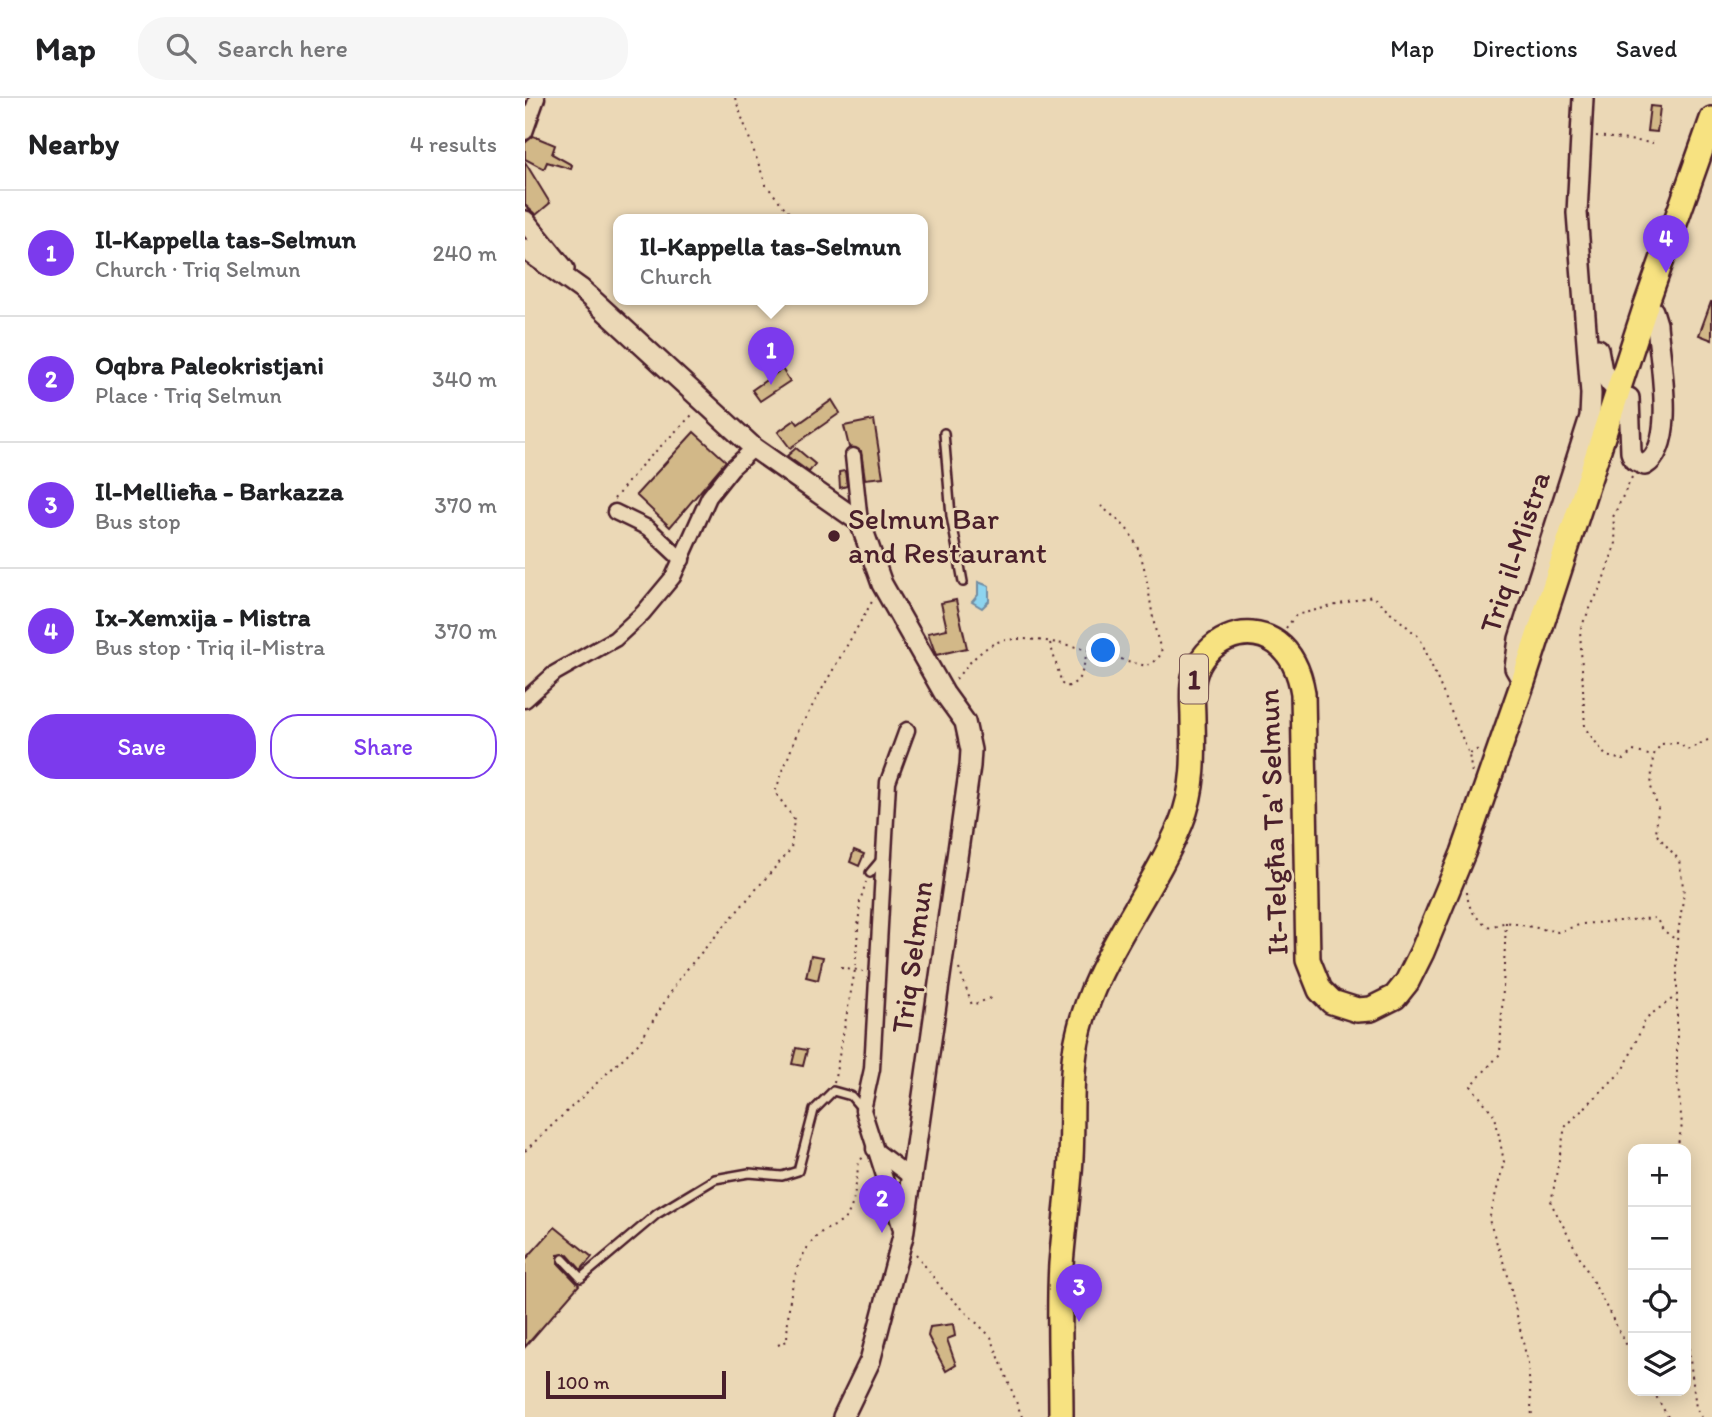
<!DOCTYPE html>
<html lang="en">
<head>
<meta charset="utf-8">
<style>
  :root { --surface:#fff; --page:#f6f6f6; --text:#202124; --muted:#757577; --line:#e0e0e0; --accent:#7c3aed }
  body { margin:0; font-family:Itim,sans-serif; background:var(--page); color:var(--text) }
  .controls { position:absolute; right:21px; bottom:21px; display:grid; overflow:hidden; border-radius:14px; box-shadow:0 4px 18px #0003 }
  .controls button { width:63px; height:63px; display:grid; place-items:center; padding:0; border:0; border-bottom:2px solid var(--line); background:var(--surface); color:var(--text); font:35px sans-serif }
  .scale { position:absolute; left:21px; bottom:18px; width:180px; box-sizing:border-box; padding-left:7px; border:4px solid #4a1f2b; border-top:0; font-size:19px; line-height:24px; white-space:nowrap; color:#4a1f2b; -webkit-text-stroke:5px #ebd8b6; paint-order:stroke }
  .you { position:absolute; left:579px; top:553px; width:24px; height:24px; margin:-18px; border:5px solid #fff; border-radius:50%; background:#1a73e8; box-shadow:0 0 0 10px #1a73e833 }
  .badge { display:grid; place-items:center; width:46px; height:46px; border-radius:50%; background:var(--accent); color:#fff; font-size:23px; font-weight:700 }
  .pin { position:absolute; translate:-50% -58px; filter:drop-shadow(0 2px 4px #0008) }
  .pin::after { content:''; position:absolute; top:37px; width:24px; height:21px; background:inherit; clip-path:polygon(0 0,100% 0,50% 100%) }
  .popup { position:absolute; left:88px; top:116px; width:315px; height:91px; box-sizing:border-box; display:grid; place-content:center; border-radius:14px; background:var(--surface); filter:drop-shadow(0 2px 5px #0005); font-size:23px; white-space:nowrap; color:var(--muted) }
  .popup b { font-size:26px; color:var(--text) }
  .popup::after { content:''; position:absolute; left:50%; top:100%; margin-left:-14px; border:14px solid transparent; border-top-color:var(--surface) }
  .list { margin:0; padding:0; list-style:none }
  h2 { display:flex; justify-content:space-between; align-items:center; height:91px; margin:0; padding:0 28px; font-size:30px }
  h2 small { font-size:23px; font-weight:400; color:var(--muted) }
  .list li { display:grid; grid-template-columns:46px 1fr auto; gap:21px; align-items:center; box-sizing:border-box; height:126px; padding:0 28px; border-top:2px solid var(--line) }
  .list b { display:block; font-size:26px; white-space:nowrap }
  .list p { margin:0; font-size:23px; white-space:nowrap; color:var(--muted) }
  .list em { font-size:23px; font-style:normal; color:var(--muted) }
  .actions { display:flex; gap:14px; padding:21px 28px }
  .actions a { flex:1; padding:16px 0; border:2px solid var(--accent); border-radius:28px; text-align:center; font-size:24px; color:var(--accent) }
  .actions .main { background:var(--accent); color:#fff }
  .icon { flex:none; width:38px; height:38px; fill:none; stroke:currentColor; stroke-width:2; stroke-linecap:round; stroke-linejoin:round }
  .map { position:relative; flex:none; width:1187px; height:1319px; overflow:hidden }
  header { display:flex; align-items:center; gap:42px; box-sizing:border-box; height:98px; padding:0 35px; background:var(--surface); border-bottom:2px solid var(--line) }
  header strong { font-size:33px }
  nav { display:flex; gap:38px; margin-inline-start:auto; font-size:24px }
  .search { width:490px; height:63px; background:var(--page); display:flex; align-items:center; gap:18px; box-sizing:border-box; padding:0 24px; border-radius:28px; color:var(--muted); font-size:26px }
  main { display:flex }
  aside { flex:1; background:var(--surface) }
  .map>svg:first-child { display:block }
  .water { fill:#8dd4ef; stroke:#728ca1; stroke-width:2 }
  .building { fill:#d2b888; stroke:#4a1f2b; stroke-width:2 }
  .lines { fill:none; stroke-linecap:round; stroke-linejoin:round }
  .lane-casing { stroke:#4a1f2b; stroke-width:12 }
  .street-casing { stroke:#4a1f2b; stroke-width:19 }
  .secondary-casing { stroke:#4a1f2b; stroke-width:24 }
  .primary-casing { stroke:#4a1f2b; stroke-width:28 }
  .path { stroke:#4a1f2b; stroke-width:2; stroke-dasharray:2 5; stroke-linecap:butt }
  .lane { stroke:#ebd8b6; stroke-width:7 }
  .street { stroke:#ebd8b6; stroke-width:14 }
  .secondary { stroke:#ebd8b6; stroke-width:19 }
  .primary { stroke:#f7e281; stroke-width:23 }
  .poi-dot { fill:#4a1f2b; stroke:#ebd8b6; stroke-width:2.5 }
  .labels { text-anchor:middle; stroke-width:5; stroke-linejoin:round; paint-order:stroke }
  .shield { fill:#ebd8b6; stroke:#7a5655; stroke-width:2 }
  .shield-label { font-size:28px; font-weight:bold; fill:#4a1f2b }
  .poi-label { font-size:30px; fill:#4a1f2b; stroke:#ebd8b6; text-anchor:start }
  .street-label { font-size:30px; fill:#4a1f2b; stroke:#ebd8b6 }
</style>
</head>
<body>
<header>
<strong>Map</strong>
<div class="search"><svg class="icon" aria-label="search" viewBox="0 0 24 24"><circle cx="10" cy="10" r="6"/><path d="M15 15l6 6"/></svg>Search here</div>
<nav><a>Map</a><a>Directions</a><a>Saved</a></nav>
</header>
<main>
<aside>
<h2>Nearby<small>4 results</small></h2>
<ul class="list">
<li><span class="badge">1</span><div><b>Il-Kappella tas-Selmun</b><p>Church · Triq Selmun</p></div><em>240 m</em></li>
<li><span class="badge">2</span><div><b>Oqbra Paleokristjani</b><p>Place · Triq Selmun</p></div><em>340 m</em></li>
<li><span class="badge">3</span><div><b>Il-Mellieħa - Barkazza</b><p>Bus stop</p></div><em>370 m</em></li>
<li><span class="badge">4</span><div><b>Ix-Xemxija - Mistra</b><p>Bus stop · Triq il-Mistra</p></div><em>370 m</em></li>
</ul>
<div class="actions"><a class="main">Save</a><a>Share</a></div>
</aside>
<div class="map">
<svg width="1187" height="1319" viewBox="0 0 1187 1319">
  <rect width="100%" height="100%" fill="#ebd8b6"/>
  <filter id="ink" filterUnits="userSpaceOnUse"><feTurbulence type="fractalNoise" baseFrequency=".0143" numOctaves="2"/><feDisplacementMap in="SourceGraphic" scale="14" xChannelSelector="R" yChannelSelector="G"/><feConvolveMatrix kernelMatrix="1 2 1 2 8 2 1 2 1" color-interpolation-filters="sRGB"/></filter>
  <g filter="url(#ink)">
    <path class="water" d="M453 484 464 488V503L457 510 447 504 453 497Z"/>
    <g class="building">
      <path d="M1125 8 1135 9 1132 34 1122 33Z"/>
      <path d="M8 38 30 47 27 56 47 67 46 71 22 64 19 71 0 61V45Z"/>
      <path d="M0 64 25 105 11 117 0 107Z"/>
      <path d="M1186 204H1187V242L1174 237Z"/>
      <path d="M257 271 265 283 235 303 227 292Z"/>
      <path d="M307 302 315 315 265 350 253 334 270 322 273 326Z"/>
      <path d="M349 322 358 379 340 381 336 353 324 349 319 328Z"/>
      <path d="M169 334 201 363 145 429 111 397Z"/>
      <path d="M271 350 290 366 284 374 262 358Z"/>
      <path d="M320 373 322 388 315 390 314 374Z"/>
      <path d="M431 502 442 550 411 557 403 535 422 531 416 505Z"/>
      <path d="M329 752 339 756 334 768 325 764Z"/>
      <path d="M286 857 298 859 293 882 281 879Z"/>
      <path d="M271 950 282 952 278 968 267 966Z"/>
      <path d="M30 1129 67 1159 56 1172 42 1156 33 1157V1165L54 1187 0 1249V1162Z"/>
      <path d="M428 1226 430 1238 422 1241 431 1267 421 1273 403 1238 405 1229Z"/>
    </g>
    <g class="lines">
      <defs>
        <g id="lane">
          <path d="M419 335 426 418 438 484"/>
          <path d="M345 775 356 762"/>
          <path d="M38 1161 56 1180 132 1116 190 1081 224 1075 257 1078 273 1073 289 1012 308 993 326 998 338 1012"/>
        </g>
        <g id="street">
          <path d="M0 34 12 0"/>
          <path d="M328 358 335 424"/>
          <path d="M90 414 123 430 157 462"/>
          <path d="M0 602 30 575 90 541 118 515 148 479 184 399 207 370 229 350"/>
          <path d="M349 1051 387 1080"/>
          <path d="M377 1134 338 1012 347 971 363 684 382 632"/>
        </g>
        <g id="secondary">
          <path d="M0 123 39 171"/>
          <path d="M0 151 56 191 229 350 335 424 357 486 419 595 440 624 446 652 445 668 378 1138 345 1263 318 1319"/>
          <path d="M1073 251 1077 273 1086 286"/>
          <path d="M1104 300 1106 354 1109 362 1120 367C1153 347 1134 259 1132 226L1128 213 1121 207"/>
          <path d="M998 584 990 570 994 541 1065 319 1066 296 1052 115 1058 0"/>
        </g>
        <path id="primary" d="M536 1319C536 1268 533 1216 536 1166 539 1130 544 1095 546 1060 548 1025 545 989 550 954 562 870 624 802 656 725 670 691 669 658 668 621 668 608 666 592 669 579 679 543 720 523 752 545 768 557 775 577 778 595L783 862 795 892 807 904 832 912 846 911 870 899 882 884 897 854 938 755 998 584 1121 207 1187 21"/>
      </defs>
      <use href="#lane" class="lane-casing"/>
      <use href="#street" class="street-casing"/>
      <use href="#secondary" class="secondary-casing"/>
      <use href="#primary" class="primary-casing"/>
      <g class="path">
        <path d="M210 0 241 87 269 121"/>
        <path d="M1071 38 1128 45"/>
        <path d="M1107 379 1088 419 1091 445 1076 488 1055 531 1060 630 1081 658 1098 662 1108 653 1127 658"/>
        <path d="M89 401 116 368 169 315"/>
        <path d="M761 530 771 517 847 498 895 540 944 656 947 676"/>
        <path d="M525 545 537 586 541 589C558 584 558 569 562 554"/>
        <path d="M431 581C442 567 458 548 476 543 515 534 582 558 621 568L632 562 637 554C622 516 627 467 604 434 597 424 585 416 576 408"/>
        <path d="M945 656 955 650"/>
        <path d="M942 794C943 812 951 821 965 829L981 824 1033 834 1057 826 1131 820 1138 832 1151 842"/>
        <path d="M981 824 975 956 946 988 970 1018 979 1064 964 1122 983 1178 1003 1266 1007 1319"/>
        <path d="M316 869 338 873"/>
        <path d="M434 871 447 907 469 899"/>
        <path d="M309 985 330 872 335 803 341 784"/>
        <path d="M1152 1051 1157 1027 1152 978V842L1159 795 1154 762 1131 736 1133 710 1126 689 1128 658 1136 646 1154 645 1162 652 1187 640"/>
        <path d="M0 1053 114 945 156 878 266 751 269 721 250 694 273 633 348 502"/>
        <path d="M391 1156 418 1192 466 1239 497 1319"/>
        <path d="M1161 1229 1171 1310 1176 1319"/>
        <path d="M253 1247 262 1243C263 1208 266 1163 293 1137 303 1128 316 1129 323 1116 331 1103 331 1079 334 1064L339 1058"/>
        <path d="M1108 1259 1026 1105 1040 1029 1099 971 1121 920 1151 898"/>
        <path d="M1128 1293 1143 1319"/>
      </g>
      <use href="#lane" class="lane"/>
      <use href="#street" class="street"/>
      <use href="#secondary" class="secondary"/>
      <use href="#primary" class="primary"/>
    </g>
  </g>
  <circle class="poi-dot" cx="309" cy="438" r="7"/>
  <g class="labels">
    <rect class="shield" x="655" y="556.5" width="28" height="49" rx="5"/>
    <g class="shield-label">
      <text x="669" y="591">1</text>
    </g>
    <g class="poi-label">
      <text x="323" y="431">Selmun Bar<tspan x="323" dy="34">and Restaurant</tspan></text>
    </g>
    <g class="street-label">
      <text transform="translate(990 454) rotate(-72)" y="10">Triq il-Mistra</text>
      <text transform="translate(748 724) rotate(-92)" y="10">It-Telgħa Ta' Selmun</text>
      <text transform="translate(387 859) rotate(-82)" y="10">Triq Selmun</text>
    </g>
  </g>
</svg>
<div class="controls">
<button>+</button>
<button>−</button>
<button><svg class="icon" aria-label="locate" viewBox="0 0 24 24"><circle cx="12" cy="12" r="6"/><path d="M12 2v4M12 18v4M2 12h4M18 12h4"/></svg></button>
<button><svg class="icon" aria-label="layers" viewBox="0 0 24 24"><path d="M12 4l9 5-9 5-9-5zM3 14l9 5 9-5"/></svg></button>
</div>
<div class="scale">100 m</div>
<div class="you"></div>
<div class="pin badge" style="left:246px;top:287px">1</div>
<div class="popup"><b>Il-Kappella tas-Selmun</b>Church</div>
<div class="pin badge" style="left:357px;top:1135px">2</div>
<div class="pin badge" style="left:554px;top:1224px">3</div>
<div class="pin badge" style="left:1141px;top:175px">4</div>
</div>
</main>
</body>
</html>
